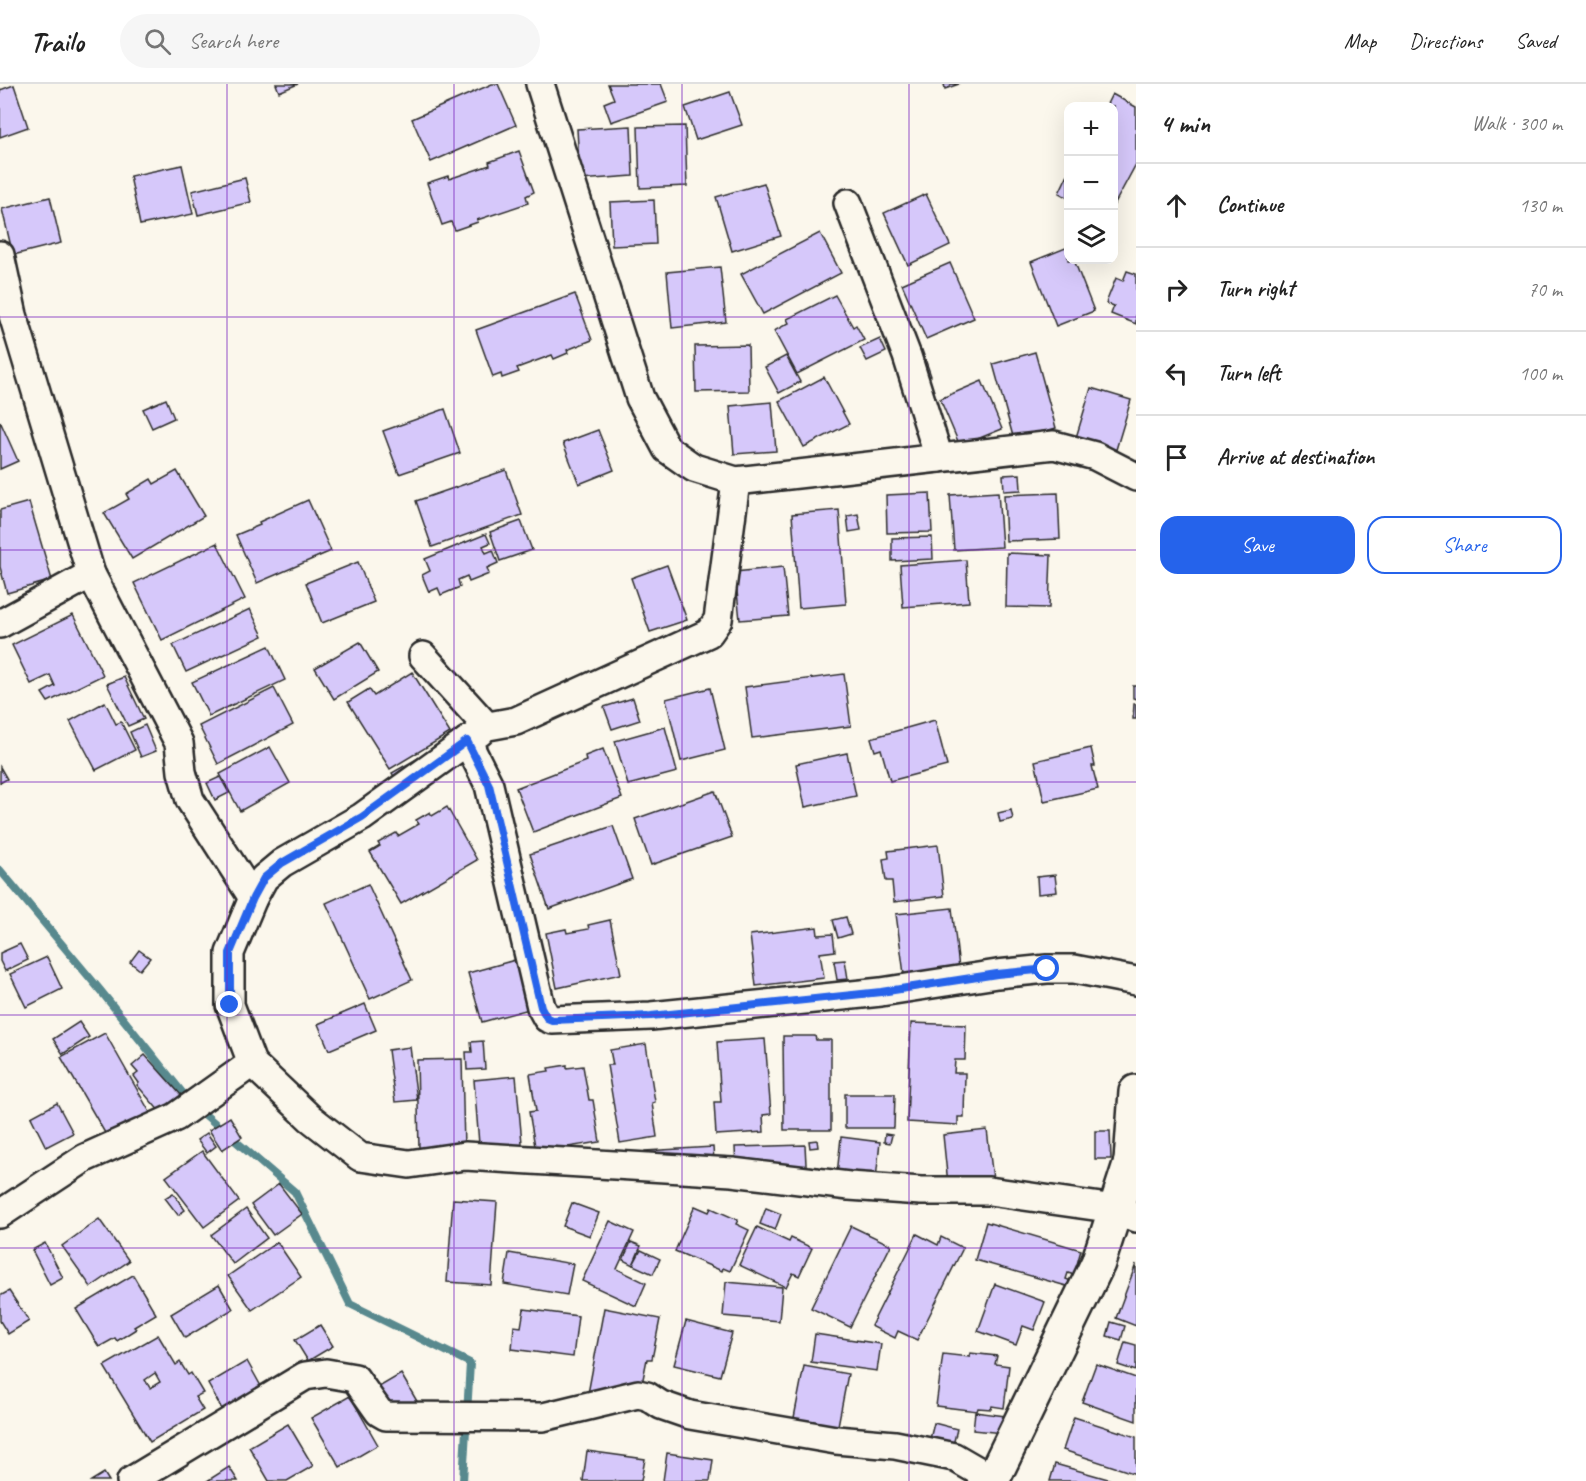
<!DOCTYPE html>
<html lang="en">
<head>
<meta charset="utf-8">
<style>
  :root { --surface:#fff; --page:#f6f6f6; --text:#222; --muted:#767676; --line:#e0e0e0; --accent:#2563eb }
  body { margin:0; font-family:Caveat,sans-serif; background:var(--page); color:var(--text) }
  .controls { position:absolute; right:18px; top:18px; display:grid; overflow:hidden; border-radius:12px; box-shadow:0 6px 24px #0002 }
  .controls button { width:54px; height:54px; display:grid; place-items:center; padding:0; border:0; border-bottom:2px solid var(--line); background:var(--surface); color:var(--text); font:30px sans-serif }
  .stop { position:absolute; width:18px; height:18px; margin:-14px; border:4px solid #2563eb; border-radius:50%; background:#fff }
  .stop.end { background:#2563eb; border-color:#fff; box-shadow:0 2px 6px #0008 }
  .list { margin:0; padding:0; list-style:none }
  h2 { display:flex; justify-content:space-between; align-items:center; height:78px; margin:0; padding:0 24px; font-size:26px }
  h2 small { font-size:20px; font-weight:400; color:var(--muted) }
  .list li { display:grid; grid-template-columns:39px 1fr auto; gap:18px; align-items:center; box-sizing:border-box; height:84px; padding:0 24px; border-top:2px solid var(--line) }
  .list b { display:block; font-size:22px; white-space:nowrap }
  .list em { font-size:20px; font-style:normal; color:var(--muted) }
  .actions { display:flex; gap:12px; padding:18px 24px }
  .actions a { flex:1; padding:14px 0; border:2px solid var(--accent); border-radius:18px; text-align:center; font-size:21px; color:var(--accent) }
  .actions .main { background:var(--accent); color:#fff }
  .icon { flex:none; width:33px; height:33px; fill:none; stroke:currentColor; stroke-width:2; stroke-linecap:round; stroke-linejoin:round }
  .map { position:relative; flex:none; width:1136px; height:1397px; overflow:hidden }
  header { display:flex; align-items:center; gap:36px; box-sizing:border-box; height:84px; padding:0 30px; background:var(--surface); border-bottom:2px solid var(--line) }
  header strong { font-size:28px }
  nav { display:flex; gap:33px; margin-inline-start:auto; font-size:21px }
  .search { width:420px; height:54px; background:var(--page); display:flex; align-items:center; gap:15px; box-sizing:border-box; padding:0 21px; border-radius:33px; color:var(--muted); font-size:22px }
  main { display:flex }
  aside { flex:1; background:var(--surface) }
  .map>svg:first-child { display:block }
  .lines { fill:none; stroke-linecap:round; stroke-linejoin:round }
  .stream { stroke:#58898e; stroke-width:8 }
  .building { fill:#d6c8fa; stroke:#2b2b2b; stroke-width:1.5; fill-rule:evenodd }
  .street-casing { stroke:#2b2b2b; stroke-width:32 }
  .secondary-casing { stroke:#2b2b2b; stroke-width:38 }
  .street { stroke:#fbf7ec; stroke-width:27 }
  .secondary { stroke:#fbf7ec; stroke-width:33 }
  .route { stroke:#2563eb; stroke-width:8 }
  .grid { fill:none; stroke:#7b2cbf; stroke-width:1.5; stroke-opacity:0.55 }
</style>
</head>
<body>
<header>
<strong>Trailo</strong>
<div class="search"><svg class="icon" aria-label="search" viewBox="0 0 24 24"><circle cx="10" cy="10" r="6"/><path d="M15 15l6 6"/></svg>Search here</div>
<nav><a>Map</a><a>Directions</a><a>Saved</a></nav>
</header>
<main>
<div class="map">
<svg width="1136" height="1397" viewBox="0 0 1136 1397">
  <rect width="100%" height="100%" fill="#fbf7ec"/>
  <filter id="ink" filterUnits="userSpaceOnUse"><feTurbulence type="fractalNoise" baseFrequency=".0167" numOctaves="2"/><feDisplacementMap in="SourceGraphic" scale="12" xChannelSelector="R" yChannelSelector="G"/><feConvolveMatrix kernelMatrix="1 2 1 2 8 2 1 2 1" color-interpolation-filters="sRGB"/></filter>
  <g filter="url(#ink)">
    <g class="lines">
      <path class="stream" d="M0 786 100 906 189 1017 295 1108 350 1220 470 1279 463 1397"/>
    </g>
    <g class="building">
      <path d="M276 0H298L279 8Z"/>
      <path d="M492 0H498L516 41 431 78 412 35Z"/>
      <path d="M608 0H661L668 18 611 38 604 19 614 15Z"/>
      <path d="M944 0H959L945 5Z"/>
      <path d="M14 1 28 43 0 53V6Z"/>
      <path d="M730 8 742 41 696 56 685 23Z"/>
      <path d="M1112 10 1136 23V80L1114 121V22H1106Z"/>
      <path d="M631 42 633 92 580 96 577 45Z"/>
      <path d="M685 42 687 102 640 104 638 43Z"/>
      <path d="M519 67 534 108 526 112 528 119 477 136 478 138 455 146 451 138 442 141 427 99 448 92 449 95 490 81 489 78Z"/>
      <path d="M182 81 193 130 140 141 130 92Z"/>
      <path d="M1068 90V114L1059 109Z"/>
      <path d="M245 94 251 118 198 131 192 107Z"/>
      <path d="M764 99 781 152 732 167 716 113Z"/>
      <path d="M926 110 950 161 908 181 884 129Z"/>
      <path d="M50 113 61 159 13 171 2 125Z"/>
      <path d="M654 116 656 160 612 162 610 118Z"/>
      <path d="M820 149 841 189 763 230 741 190Z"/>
      <path d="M1068 163V176H1074L1094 227 1056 242 1031 178Z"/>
      <path d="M950 179 974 234 926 255 902 200Z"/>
      <path d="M720 183 726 238 672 244 667 188Z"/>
      <path d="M1127 187 1136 190V240L1111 230 1114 222 1106 219 1116 194 1123 197Z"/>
      <path d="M575 210 592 256 567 266 568 269 554 275 552 271 517 284 519 288 502 294 501 290 493 293 476 246Z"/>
      <path d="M835 211 853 243 856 241 864 256 797 290 774 247 789 239 787 235Z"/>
      <path d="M880 255 886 268 867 277 860 264Z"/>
      <path d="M748 261 749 307 696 308 695 262Z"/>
      <path d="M922 266 931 292 919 296 910 270Z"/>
      <path d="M1035 268 1056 344 1014 356 993 280Z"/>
      <path d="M786 272 800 298 779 309 765 283Z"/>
      <path d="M824 293 849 340 804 363 779 317Z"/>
      <path d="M982 297 1002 345 960 362 940 315Z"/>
      <path d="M1091 304 1131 316 1115 369 1075 357Z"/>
      <path d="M166 315 174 334 152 344 143 325Z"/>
      <path d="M772 318 776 367 734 370 730 322Z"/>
      <path d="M445 325 460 369 399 390 383 347Z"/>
      <path d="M0 337 18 377 0 385Z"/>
      <path d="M598 346 614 386 579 400 563 359Z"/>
      <path d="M506 386 522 431 432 463 416 417Z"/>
      <path d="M177 387 204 432 132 475 104 429 129 415 126 410 151 395 154 400Z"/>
      <path d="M1020 390 1021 406 1004 407 1003 391Z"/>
      <path d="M998 408 1002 463 954 466 950 411Z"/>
      <path d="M930 409 932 448 887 449 886 411Z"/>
      <path d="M1058 409 1060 455 1006 457 1004 411Z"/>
      <path d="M308 416 331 467 257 499 236 451 260 441 259 438Z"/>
      <path d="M29 418 52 496 7 509 0 483V426Z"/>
      <path d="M839 426 846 520 799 524 792 430Z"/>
      <path d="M858 430 861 446 849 448 847 432Z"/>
      <path d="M521 437 532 466 500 477 490 448Z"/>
      <path d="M486 450 490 459 483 462 486 469 493 466 498 479 487 484 489 490 469 498 467 492 458 496 460 503 441 511 438 504 429 508 422 491 430 487 425 475Z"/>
      <path d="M932 453 933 475 892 477V454Z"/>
      <path d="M217 459 245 515 162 556 134 499Z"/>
      <path d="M1007 469 1051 471 1049 524 1006 523Z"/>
      <path d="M966 476 969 518 903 523 900 481Z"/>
      <path d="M358 478 374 518 322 539 306 499Z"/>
      <path d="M667 481 687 536 650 548 631 494Z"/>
      <path d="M783 483 788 532 740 536 735 488Z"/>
      <path d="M250 525 263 552 186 588 173 561Z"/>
      <path d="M73 531 103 591 48 618 42 609 55 602 50 591 31 600 12 561Z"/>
      <path d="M360 558 378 588 334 615 315 584Z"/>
      <path d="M269 562 285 596 209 632 192 598Z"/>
      <path d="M412 588 450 649 390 685 348 618 369 605 374 612Z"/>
      <path d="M844 590 851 642 752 654 745 603Z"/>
      <path d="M124 593 144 635 128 642 107 600Z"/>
      <path d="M1133 602H1136V615L1133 614Z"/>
      <path d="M274 604 293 641 218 680 199 642Z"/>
      <path d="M710 604 725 666 681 677 666 615Z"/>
      <path d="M633 614 640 636 612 645 604 623Z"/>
      <path d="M105 618 116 640 121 638 135 666 96 686 70 637Z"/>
      <path d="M1134 620H1136V635H1133Z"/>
      <path d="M935 636 947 682 890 697 881 665 875 667 871 654Z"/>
      <path d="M145 641 156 667 141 673 130 648Z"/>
      <path d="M665 643 677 688 628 701 615 657Z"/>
      <path d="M270 663 290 699 240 727 220 690Z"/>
      <path d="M1091 664 1095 682H1092L1098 705 1044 717 1035 677Z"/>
      <path d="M603 665 622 714 533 748 516 704 586 677 585 672Z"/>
      <path d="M847 669 856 712 805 723 796 680Z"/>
      <path d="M420 673 429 689 401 705 392 689Z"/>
      <path d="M0 683 7 695 0 699Z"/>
      <path d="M220 693 229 709 215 716 207 699Z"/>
      <path d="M715 707 732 753 651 781 635 735Z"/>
      <path d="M447 723 477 776 401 820 370 768 380 762 378 759 396 749 398 752 419 740 416 736 430 728 432 732Z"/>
      <path d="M1011 726 1013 735 1000 738 998 729Z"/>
      <path d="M613 742 632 795 549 825 530 770Z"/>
      <path d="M938 761 944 812 894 818 892 797H886L883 775 889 774 888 767Z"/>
      <path d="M1055 791 1057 808 1038 810 1037 793Z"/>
      <path d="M368 800 412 896 370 915 326 819Z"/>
      <path d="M952 824 959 884 904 890 896 830Z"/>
      <path d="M846 833 851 850 838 854 833 836Z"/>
      <path d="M610 836 621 890 557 904 546 849 566 845 567 849 589 845 588 841Z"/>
      <path d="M817 843 818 851 833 850 835 867 820 869 824 894 756 902 750 851Z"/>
      <path d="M20 860 28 876 5 887 0 877V869Z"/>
      <path d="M139 866 150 874 140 886 130 878Z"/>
      <path d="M47 873 62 905 26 923 10 890Z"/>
      <path d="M515 876 529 925 482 938 468 889Z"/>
      <path d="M845 876 848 895 837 896 834 877Z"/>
      <path d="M365 920 376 946 329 966 318 940Z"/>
      <path d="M79 938 89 953 63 970 53 955Z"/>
      <path d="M911 939 966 941 965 976H955L954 989H965L964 1033H958V1041L907 1038Z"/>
      <path d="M105 949 152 1032 109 1056 61 973Z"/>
      <path d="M783 952H815L816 956H831V1046H784Z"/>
      <path d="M765 955 771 1030 763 1031 764 1048 716 1051 714 1018H721L717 958Z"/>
      <path d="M483 957 485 985 467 986 466 968H472L471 958Z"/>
      <path d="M646 960 655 1018 652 1019 657 1053 620 1059 607 981H613L610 966Z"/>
      <path d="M410 963 417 1016 395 1018 388 966Z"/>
      <path d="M145 971 181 1011 161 1029 137 1001 139 999 134 992 138 989 132 982Z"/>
      <path d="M462 975 464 1065H419L417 976Z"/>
      <path d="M567 981V984L583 982 589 1016H593L600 1058 536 1068 529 1028 536 1027 530 990 549 987 548 984Z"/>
      <path d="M516 992 523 1070 480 1073 474 996Z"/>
      <path d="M845 1010H895L894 1044H845Z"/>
      <path d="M57 1019 73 1049 46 1063 31 1033Z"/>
      <path d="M230 1033 242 1053 222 1066 209 1046Z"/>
      <path d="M987 1046 993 1095 948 1100 943 1051Z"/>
      <path d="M1095 1047H1110L1111 1075H1095Z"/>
      <path d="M207 1049 216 1062 207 1069 197 1056Z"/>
      <path d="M885 1050 892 1051 890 1059 884 1058Z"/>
      <path d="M841 1053 880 1058 875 1104 836 1100Z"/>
      <path d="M817 1056 818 1063 810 1064 809 1057Z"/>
      <path d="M805 1061 807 1100 737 1103 735 1063Z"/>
      <path d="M713 1063 715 1092 647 1096 645 1067Z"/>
      <path d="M202 1067 239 1117 204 1143 166 1093Z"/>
      <path d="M279 1100 302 1130 273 1151 251 1121Z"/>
      <path d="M173 1109 185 1126 178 1131 165 1114Z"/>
      <path d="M453 1115 497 1118 491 1201 447 1198Z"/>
      <path d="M572 1119 599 1129 590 1152 563 1142Z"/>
      <path d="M695 1122 709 1128 711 1124 738 1136 736 1140 749 1146 730 1187 723 1184 722 1187 675 1167Z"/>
      <path d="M766 1124 781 1130 775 1146 760 1140Z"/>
      <path d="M246 1125 267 1154 233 1180 211 1151Z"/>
      <path d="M99 1135 129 1177 91 1203 62 1162Z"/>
      <path d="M610 1137 634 1148 617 1185 646 1199 636 1222 582 1197Z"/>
      <path d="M986 1138 1081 1166 1074 1191 1068 1189 1066 1195 1071 1197 1070 1203 975 1176Z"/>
      <path d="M851 1142 891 1161 850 1243 811 1224Z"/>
      <path d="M757 1143 789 1158 791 1154 812 1164 799 1192 793 1189 786 1203 739 1181Z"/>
      <path d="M917 1150 938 1161 941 1153 963 1164 917 1256 898 1247 895 1254 871 1242Z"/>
      <path d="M277 1158 301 1193 252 1226 228 1192Z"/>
      <path d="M631 1158 641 1162 633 1181 623 1176Z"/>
      <path d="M45 1159 63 1194 50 1201 32 1166Z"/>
      <path d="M641 1166 660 1175 653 1190 633 1181Z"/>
      <path d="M509 1169 573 1180 567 1211 504 1200Z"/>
      <path d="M1136 1180V1242L1116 1234Z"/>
      <path d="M133 1191 156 1230 134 1243 136 1245 117 1257 115 1254 99 1263 76 1225Z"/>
      <path d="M726 1198 782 1203 779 1237 723 1232Z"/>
      <path d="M995 1200 1045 1218 1034 1246 1023 1242 1016 1261 978 1247Z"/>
      <path d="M219 1201 233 1225 185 1254 171 1230Z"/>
      <path d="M9 1207 29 1237 8 1250 0 1237V1212Z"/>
      <path d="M604 1224 660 1235 652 1275H647L637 1325 587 1315Z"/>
      <path d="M524 1225 578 1232 573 1273 512 1265 514 1242 521 1243Z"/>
      <path d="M686 1237 732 1249 720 1292 674 1281Z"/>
      <path d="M1111 1238 1125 1242 1121 1256 1107 1252Z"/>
      <path d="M320 1241 333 1262 308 1277 295 1256Z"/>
      <path d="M815 1250 881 1260 877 1287 811 1278Z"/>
      <path d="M158 1251 176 1281 180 1278 188 1291 191 1289 203 1309 195 1313 203 1326 150 1358 104 1282ZM155 1289 160 1298 150 1304 145 1296Z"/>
      <path d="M1125 1258 1136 1261V1287L1118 1281Z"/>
      <path d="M970 1269 997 1272 995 1280 1009 1282 1004 1324 992 1322 991 1325 978 1324 977 1327 936 1322 943 1270 969 1273Z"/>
      <path d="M247 1277 262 1304 223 1327 208 1300Z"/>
      <path d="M1096 1280 1136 1294V1337L1082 1318Z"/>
      <path d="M804 1282 848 1290 836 1352 792 1344Z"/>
      <path d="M401 1290 421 1324 382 1346 362 1313Z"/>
      <path d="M350 1312 378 1361 340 1383 311 1334Z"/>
      <path d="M975 1328 1005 1332 1003 1349 973 1346Z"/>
      <path d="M1074 1333 1136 1353V1390L1063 1366Z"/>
      <path d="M934 1339 957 1345 951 1369 928 1363Z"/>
      <path d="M288 1340 313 1382 287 1397H269L249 1363Z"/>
      <path d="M587 1367 645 1375 641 1397H583Z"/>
      <path d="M667 1369 713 1376 710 1397H663Z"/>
      <path d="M1055 1380 1115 1397H1050Z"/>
      <path d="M229 1383 238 1397H207Z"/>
      <path d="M104 1389 109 1397H91Z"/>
    </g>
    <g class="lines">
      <defs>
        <g id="street">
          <path d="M540 0 640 314 667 365 694 384 736 397 1054 361 1095 372 1136 393"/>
          <path d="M848 119 907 272 939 374"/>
          <path d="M0 171 13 231 91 490 179 659 182 688 190 716 253 814"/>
          <path d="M736 397 718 536 709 549 516 637 483 643 480 648 362 733 282 779 264 794 253 814 230 869V921L252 979 310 1034 360 1073 409 1080 465 1072 732 1088 849 1102 921 1107H989L1115 1125 1136 1134"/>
          <path d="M0 540 91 490"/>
          <path d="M423 572 482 637 483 643"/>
          <path d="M467 657 489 701 541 923 547 934 552 936 651 932 881 908 997 890 1047 885H1074L1136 897"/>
          <path d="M0 1130 85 1074 176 1033 252 979"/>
          <path d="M131 1397 305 1292 326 1289 355 1294 379 1328 386 1332 543 1333 638 1310 647 1312 661 1321 690 1331 836 1356 895 1361 954 1373 992 1395"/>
        </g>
        <path id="secondary" d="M992 1397 1098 1179 1131 1077 1136 1008"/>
      </defs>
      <use href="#street" class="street-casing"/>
      <use href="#secondary" class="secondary-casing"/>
      <use href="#street" class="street"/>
      <use href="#secondary" class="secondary"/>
    </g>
  </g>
  <g class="lines" filter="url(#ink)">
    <path class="route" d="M230 921V869L253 814 264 794 282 779 362 733 467 657 489 701 541 923 547 934 552 936 651 932 881 908 997 890 1047 885"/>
  </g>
  <path class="grid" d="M227 0V1397M454 0V1397M682 0V1397M909 0V1397M0 233H1136M0 466H1136M0 698H1136M0 931H1136M0 1164H1136"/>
</svg>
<div class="controls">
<button>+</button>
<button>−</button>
<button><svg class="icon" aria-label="layers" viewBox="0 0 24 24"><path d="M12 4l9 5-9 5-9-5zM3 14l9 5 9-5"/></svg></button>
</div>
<div class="stop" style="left:1047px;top:885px"></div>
<div class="stop end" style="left:230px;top:921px"></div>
</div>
<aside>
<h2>4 min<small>Walk · 300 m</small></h2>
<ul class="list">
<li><svg class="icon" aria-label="ahead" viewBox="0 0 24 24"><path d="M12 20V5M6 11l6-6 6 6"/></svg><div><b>Continue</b></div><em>130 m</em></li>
<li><svg class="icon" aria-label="right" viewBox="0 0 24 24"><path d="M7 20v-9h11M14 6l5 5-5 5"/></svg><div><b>Turn right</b></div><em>70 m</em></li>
<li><svg class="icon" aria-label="left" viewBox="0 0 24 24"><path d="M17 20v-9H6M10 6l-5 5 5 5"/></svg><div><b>Turn left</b></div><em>100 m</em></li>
<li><svg class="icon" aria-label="arrive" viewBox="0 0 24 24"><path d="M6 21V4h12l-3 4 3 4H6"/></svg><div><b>Arrive at destination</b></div></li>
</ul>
<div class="actions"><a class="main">Save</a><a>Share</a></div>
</aside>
</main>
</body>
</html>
